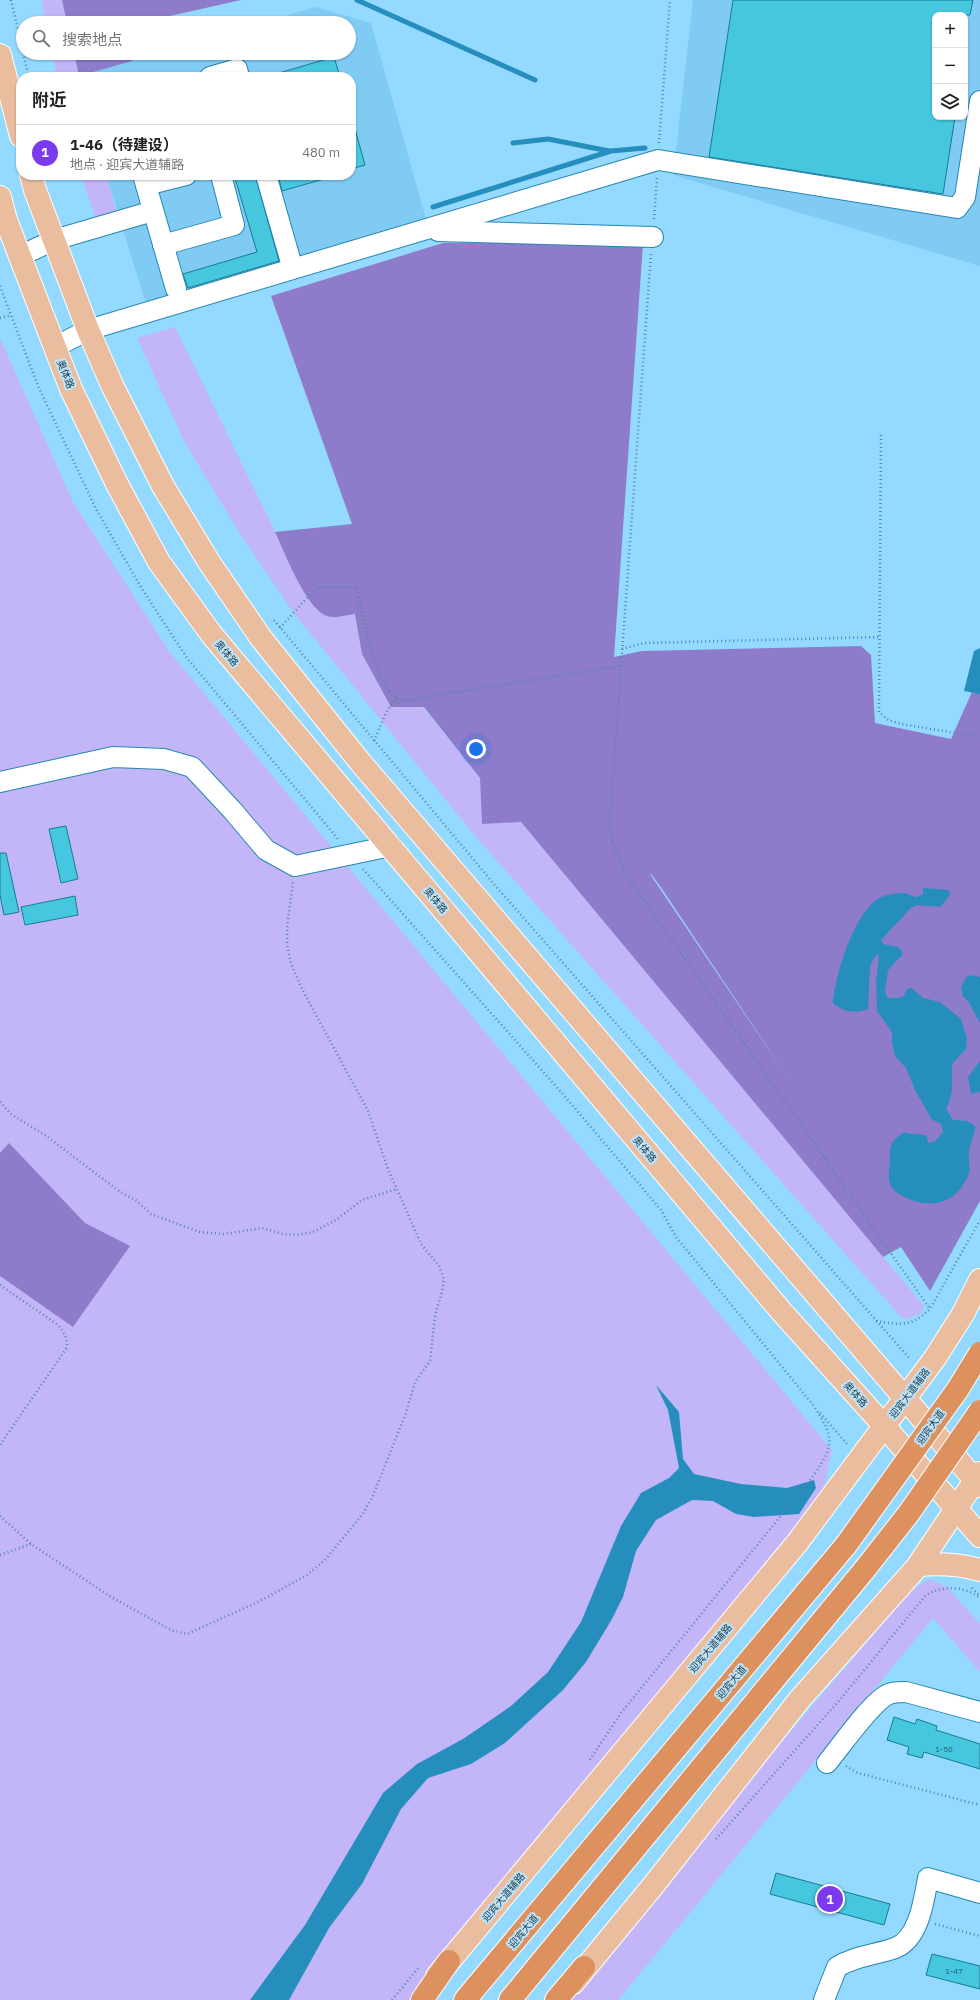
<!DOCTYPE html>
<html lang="zh">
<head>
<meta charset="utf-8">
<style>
  :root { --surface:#fff; --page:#f2f2f2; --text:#202124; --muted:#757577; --line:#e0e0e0; --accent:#7c3aed }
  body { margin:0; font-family:"IBM Plex Sans","Noto Sans SC",sans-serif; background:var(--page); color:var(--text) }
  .controls { position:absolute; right:12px; top:12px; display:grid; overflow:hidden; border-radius:8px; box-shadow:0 1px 3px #0004 }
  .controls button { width:36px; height:36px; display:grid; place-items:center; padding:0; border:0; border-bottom:1px solid var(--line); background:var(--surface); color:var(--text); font:20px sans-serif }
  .you { position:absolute; left:476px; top:749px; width:14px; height:14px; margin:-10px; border:3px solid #fff; border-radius:50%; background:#1a73e8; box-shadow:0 0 0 6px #1a73e833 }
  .badge { display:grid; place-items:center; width:26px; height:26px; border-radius:50%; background:var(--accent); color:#fff; font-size:13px; font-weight:700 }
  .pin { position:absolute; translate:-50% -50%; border:2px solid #fff; box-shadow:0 1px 4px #0006 }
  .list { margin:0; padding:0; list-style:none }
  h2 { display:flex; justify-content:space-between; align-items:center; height:52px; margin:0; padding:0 16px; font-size:17px }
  h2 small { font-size:13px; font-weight:400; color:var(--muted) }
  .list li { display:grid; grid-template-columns:26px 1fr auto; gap:12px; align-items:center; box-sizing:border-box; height:56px; padding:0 16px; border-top:1px solid var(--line) }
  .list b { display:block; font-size:15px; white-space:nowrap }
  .list p { margin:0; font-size:13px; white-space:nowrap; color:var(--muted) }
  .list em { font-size:13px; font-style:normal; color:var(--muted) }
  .icon { flex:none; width:22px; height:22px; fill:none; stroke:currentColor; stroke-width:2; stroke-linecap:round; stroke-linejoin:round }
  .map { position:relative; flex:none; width:980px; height:2000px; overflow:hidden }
  .search { position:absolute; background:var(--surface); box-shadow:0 1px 3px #0004; left:16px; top:16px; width:340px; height:44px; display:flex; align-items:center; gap:10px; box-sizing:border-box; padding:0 14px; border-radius:22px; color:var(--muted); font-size:15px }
  .panel { position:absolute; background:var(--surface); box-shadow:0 1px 3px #0004; left:16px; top:72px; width:340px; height:108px; border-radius:16px }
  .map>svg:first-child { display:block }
  .built { fill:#80cbf3; fill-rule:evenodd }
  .green { fill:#c3b6f8 }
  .forest { fill:#8e7cca; fill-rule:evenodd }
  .water { fill:#258ebd }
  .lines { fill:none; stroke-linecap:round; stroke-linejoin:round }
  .stream { stroke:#258ebd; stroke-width:5 }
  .building { fill:#46c7e0; stroke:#1b7b8c }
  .minor-casing { stroke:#2586b2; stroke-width:22 }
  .major-casing { stroke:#fff; stroke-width:24 }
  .highway-casing { stroke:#fff; stroke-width:24 }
  .path { stroke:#5287a4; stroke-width:2.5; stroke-dasharray:1 3; stroke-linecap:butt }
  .minor { stroke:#fff; stroke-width:20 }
  .major { stroke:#ebbd9f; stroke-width:22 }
  .highway { stroke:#dd915f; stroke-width:22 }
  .highway-bridge-casing { stroke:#fff; stroke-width:24; stroke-linecap:butt }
  .highway-bridge { stroke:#dd915f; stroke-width:22 }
  .labels { text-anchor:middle; stroke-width:4; stroke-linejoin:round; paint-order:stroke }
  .number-label { font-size:8px; fill:#205d72 }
  .street-label { font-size:10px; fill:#143a4d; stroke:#c1e2f4 }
</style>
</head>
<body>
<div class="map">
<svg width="980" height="2000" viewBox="0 0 980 2000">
  <rect width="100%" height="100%" fill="#94d9ff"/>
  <g class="built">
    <path d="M693 0H980V266L673 175ZM935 15H965V117H935Z"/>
    <path d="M315 7 371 23 426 219 147 307 106 175H351V77L79 76 158 53H349V23H261Z"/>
  </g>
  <g class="green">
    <path d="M41 0H62L67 23H46Z"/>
    <path d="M52 53H74L79 77H57Z"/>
    <path d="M81 175H106L116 211 96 218Z"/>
    <path d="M175 327 307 597 329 617 355 613 362 654 423 707 480 778 482 824 521 822 924 1306 921 1313 907 1319 901 1317 475 836 293 612 237 529 184 441 137 338Z"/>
    <path d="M0 338 73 502 169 651 832 1450 815 1534 425 2000H0Z"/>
    <path d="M929 1579 947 1587 980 1624V1672L933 1618 618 2000H560L911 1591Z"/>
  </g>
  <g class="forest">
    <path d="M62 0H241L139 23H67Z"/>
    <path d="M74 53H130L132 61 79 76Z"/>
    <path d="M443 243 643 244 614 657 642 651 861 646 871 655 875 723 951 739 980 674V1201L930 1291 901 1247 883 1257 521 822 482 824 480 778 424 707H391L362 654 355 614C347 615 334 619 327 616 306 609 285 553 275 532L352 524 271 296ZM651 874 660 886 790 1081 650 874Z"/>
    <path d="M9 1143 85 1223 130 1246 73 1327 0 1276V1153Z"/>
  </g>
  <g class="water">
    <path d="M980 648V694L964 691 974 651Z"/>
    <path d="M923 888 949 890 950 895 940 907 917 905 911 908 881 940 883 944 899 947 903 954 888 970 885 992 888 998H899L904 996 907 989 912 988 923 998 940 1002 961 1019 967 1039 966 1049 952 1064C952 1081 954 1094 946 1109L953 1120 967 1121 975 1126C976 1134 970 1141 969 1152 968 1161 972 1170 967 1178 955 1203 933 1209 909 1199 902 1196 893 1192 890 1184 887 1176 890 1168 890 1160 889 1144 892 1141 904 1132 912 1135 919 1133 927 1136L928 1143 935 1141 943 1132C942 1123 940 1122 932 1120L915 1090 906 1068 895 1056 892 1042V1032L877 1011 876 981 879 955H876L870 966 868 1009C855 1014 843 1012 833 1003 835 976 855 906 884 896 890 894 899 893 905 893 909 894 912 897 916 897L923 894Z"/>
    <path d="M973 975 980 977V1023L968 1001 963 997 961 987 966 977Z"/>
    <path d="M980 1061V1092L971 1094 968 1077Z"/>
    <path d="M656 1385 679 1412 683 1459 694 1474 741 1484 787 1488 814 1480 816 1488 799 1514 754 1517 736 1514 713 1501 692 1500 656 1520 636 1551 623 1597 612 1619 586 1662 563 1690 505 1743 471 1764 428 1778 401 1809 362 1884 329 1928 289 2000H250L305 1925 383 1793 417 1764 463 1739 511 1706 548 1672 581 1622 621 1526 641 1493 669 1478 679 1468 668 1410Z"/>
  </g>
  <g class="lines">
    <g class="stream">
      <path d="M357 0 535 80"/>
      <path d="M513 143 548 139 609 151"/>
      <path d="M433 207 611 151 645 148"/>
    </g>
  </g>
  <g class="building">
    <path d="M733 0H973L970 15H935V117H955L943 194 709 157Z"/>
    <path d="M334 57 340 77H279V73Z"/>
    <path d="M355 129 365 165 351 169V130Z"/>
    <path d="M234 175H255L279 261 188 288 183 274 257 252Z"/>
    <path d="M278 175H323L324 179 282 191Z"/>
    <path d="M66 826 78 879 61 883 49 829Z"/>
    <path d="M0 853H6L19 912 4 915 0 895Z"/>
    <path d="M75 896 78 915 25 925 21 907Z"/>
    <path d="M894 1717 915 1724 917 1719 937 1726 936 1730 980 1744V1769L924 1752 922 1758 907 1754 909 1747 887 1740Z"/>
    <path d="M776 1873 890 1904 884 1925 770 1894Z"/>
    <path d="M932 1954 980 1966V1989L926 1975Z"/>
  </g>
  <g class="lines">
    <defs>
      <g id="minor">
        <path d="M210 77 237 69 239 77"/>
        <path d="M143 175 176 289"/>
        <path d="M266 175 290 259"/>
        <path d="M146 185 186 175"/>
        <path d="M438 231 653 237"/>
        <path d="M163 245 234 225 221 175"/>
        <path d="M20 256 54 240 153 211"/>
        <path d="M55 347 88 330 658 160 957 208 965 197 980 101"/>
        <path d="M0 782 113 757 164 759 192 767 233 811 266 850 295 866 391 846"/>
        <path d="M827 1763C841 1746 868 1707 885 1696 891 1692 899 1692 906 1692L980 1712"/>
        <path d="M824 2000 837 1967C855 1956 875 1955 895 1948 919 1939 924 1900 928 1878L980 1893"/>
      </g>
      <g id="major">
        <path d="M0 55 21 136"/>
        <path d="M31 175 35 190 88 330 112 385 163 486 209 562 261 638 361 763 980 1486"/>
        <path d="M0 197 6 220 71 389 117 484 159 562 212 635 781 1311 878 1419 980 1536"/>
        <path d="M919 1565C941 1563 959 1564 980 1570"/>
        <path d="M437 1976 797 1543 935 1358 963 1314 980 1280"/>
        <path d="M573 1983 652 1887 800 1699 917 1567 980 1473"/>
      </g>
      <g id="highway">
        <path d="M422 2000 449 1961"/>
        <path d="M465 2000 846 1545"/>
        <path d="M510 2000 865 1569"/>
        <path d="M556 2000 584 1967"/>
      </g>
    </defs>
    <use href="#minor" class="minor-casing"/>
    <use href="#major" class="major-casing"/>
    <use href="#highway" class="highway-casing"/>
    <g class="path">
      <path d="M11 0 23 51"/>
      <path d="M23 53 29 77"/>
      <path d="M659 143 670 0"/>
      <path d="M654 219 657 178"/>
      <path d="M651 254 610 818 611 838 625 873 930 1309"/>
      <path d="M0 286 38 386 96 509 142 589 187 658 338 839"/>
      <path d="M0 318 11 315"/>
      <path d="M881 435 879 712 888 720 901 724 980 737"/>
      <path d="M274 620 493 883 910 1359"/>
      <path d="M280 628 313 591 320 587H357C364 619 372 681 400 701L621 666"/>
      <path d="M622 649 644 643 879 637"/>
      <path d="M374 741 386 713 396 698"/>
      <path d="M363 869 562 1093 661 1210 676 1237 814 1406C834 1438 835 1443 814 1475L621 1713 589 1761"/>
      <path d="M0 1102 12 1115 45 1135 119 1191 137 1201 151 1214 200 1232 224 1234 262 1228 283 1234 297 1235 313 1232 336 1220 362 1200 397 1189"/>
      <path d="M0 1285 58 1325C64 1333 69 1339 66 1349L0 1445"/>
      <path d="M876 1321C901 1325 911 1327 930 1309L980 1220"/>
      <path d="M820 1413 847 1444"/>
      <path d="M0 1516 31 1544 111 1597 171 1630 187 1634 260 1601 307 1575 325 1560 362 1515 372 1498 406 1413 415 1382 430 1361 435 1315 442 1292 444 1279 439 1266 421 1244 388 1169 368 1111 303 991 291 964 287 944V928L293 882"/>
      <path d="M0 1555 31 1544"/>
      <path d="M972 1588 980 1596"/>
      <path d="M846 1766 858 1773 980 1805"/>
      <path d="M716 1839 838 1702 926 1595C944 1585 964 1586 980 1598"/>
      <path d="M935 1924 980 1936"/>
      <path d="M392 2000 419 1967"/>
    </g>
    <use href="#minor" class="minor"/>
    <use href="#major" class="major"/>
    <use href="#highway" class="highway"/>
    <defs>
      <g id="highway-bridge">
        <path d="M846 1545 958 1389 980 1353"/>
        <path d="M865 1569 909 1513 980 1411"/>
      </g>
    </defs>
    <use href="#highway-bridge" class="highway-bridge-casing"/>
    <use href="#highway-bridge" class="highway-bridge"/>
  </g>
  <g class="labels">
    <g class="number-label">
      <text x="944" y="1752">1-50</text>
      <text x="954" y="1974">1-47</text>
    </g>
    <g class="street-label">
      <text transform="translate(66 374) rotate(68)" y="4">奥体路</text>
      <text transform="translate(227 653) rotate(50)" y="4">奥体路</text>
      <text transform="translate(436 900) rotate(50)" y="4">奥体路</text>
      <text transform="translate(645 1149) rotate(50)" y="4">奥体路</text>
      <text transform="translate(909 1393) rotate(-53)" y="4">迎宾大道辅路</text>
      <text transform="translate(856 1394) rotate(48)" y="4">奥体路</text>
      <text transform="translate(930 1427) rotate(-54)" y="4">迎宾大道</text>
      <text transform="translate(710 1648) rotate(-50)" y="4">迎宾大道辅路</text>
      <text transform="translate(731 1682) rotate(-50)" y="4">迎宾大道</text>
      <text transform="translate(503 1897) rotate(-50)" y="4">迎宾大道辅路</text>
      <text transform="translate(523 1931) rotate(-50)" y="4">迎宾大道</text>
    </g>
  </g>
</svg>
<div class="controls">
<button>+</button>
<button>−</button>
<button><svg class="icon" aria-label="layers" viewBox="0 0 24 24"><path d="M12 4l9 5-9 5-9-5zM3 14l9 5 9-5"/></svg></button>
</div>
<div class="you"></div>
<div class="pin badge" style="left:830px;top:1899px">1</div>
<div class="search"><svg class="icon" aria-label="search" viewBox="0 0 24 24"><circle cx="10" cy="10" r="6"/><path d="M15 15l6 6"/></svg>搜索地点</div>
<section class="panel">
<h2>附近<small></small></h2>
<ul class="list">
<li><span class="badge">1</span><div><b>1-46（待建设）</b><p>地点 · 迎宾大道辅路</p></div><em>480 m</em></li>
</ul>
</section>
</div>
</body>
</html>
